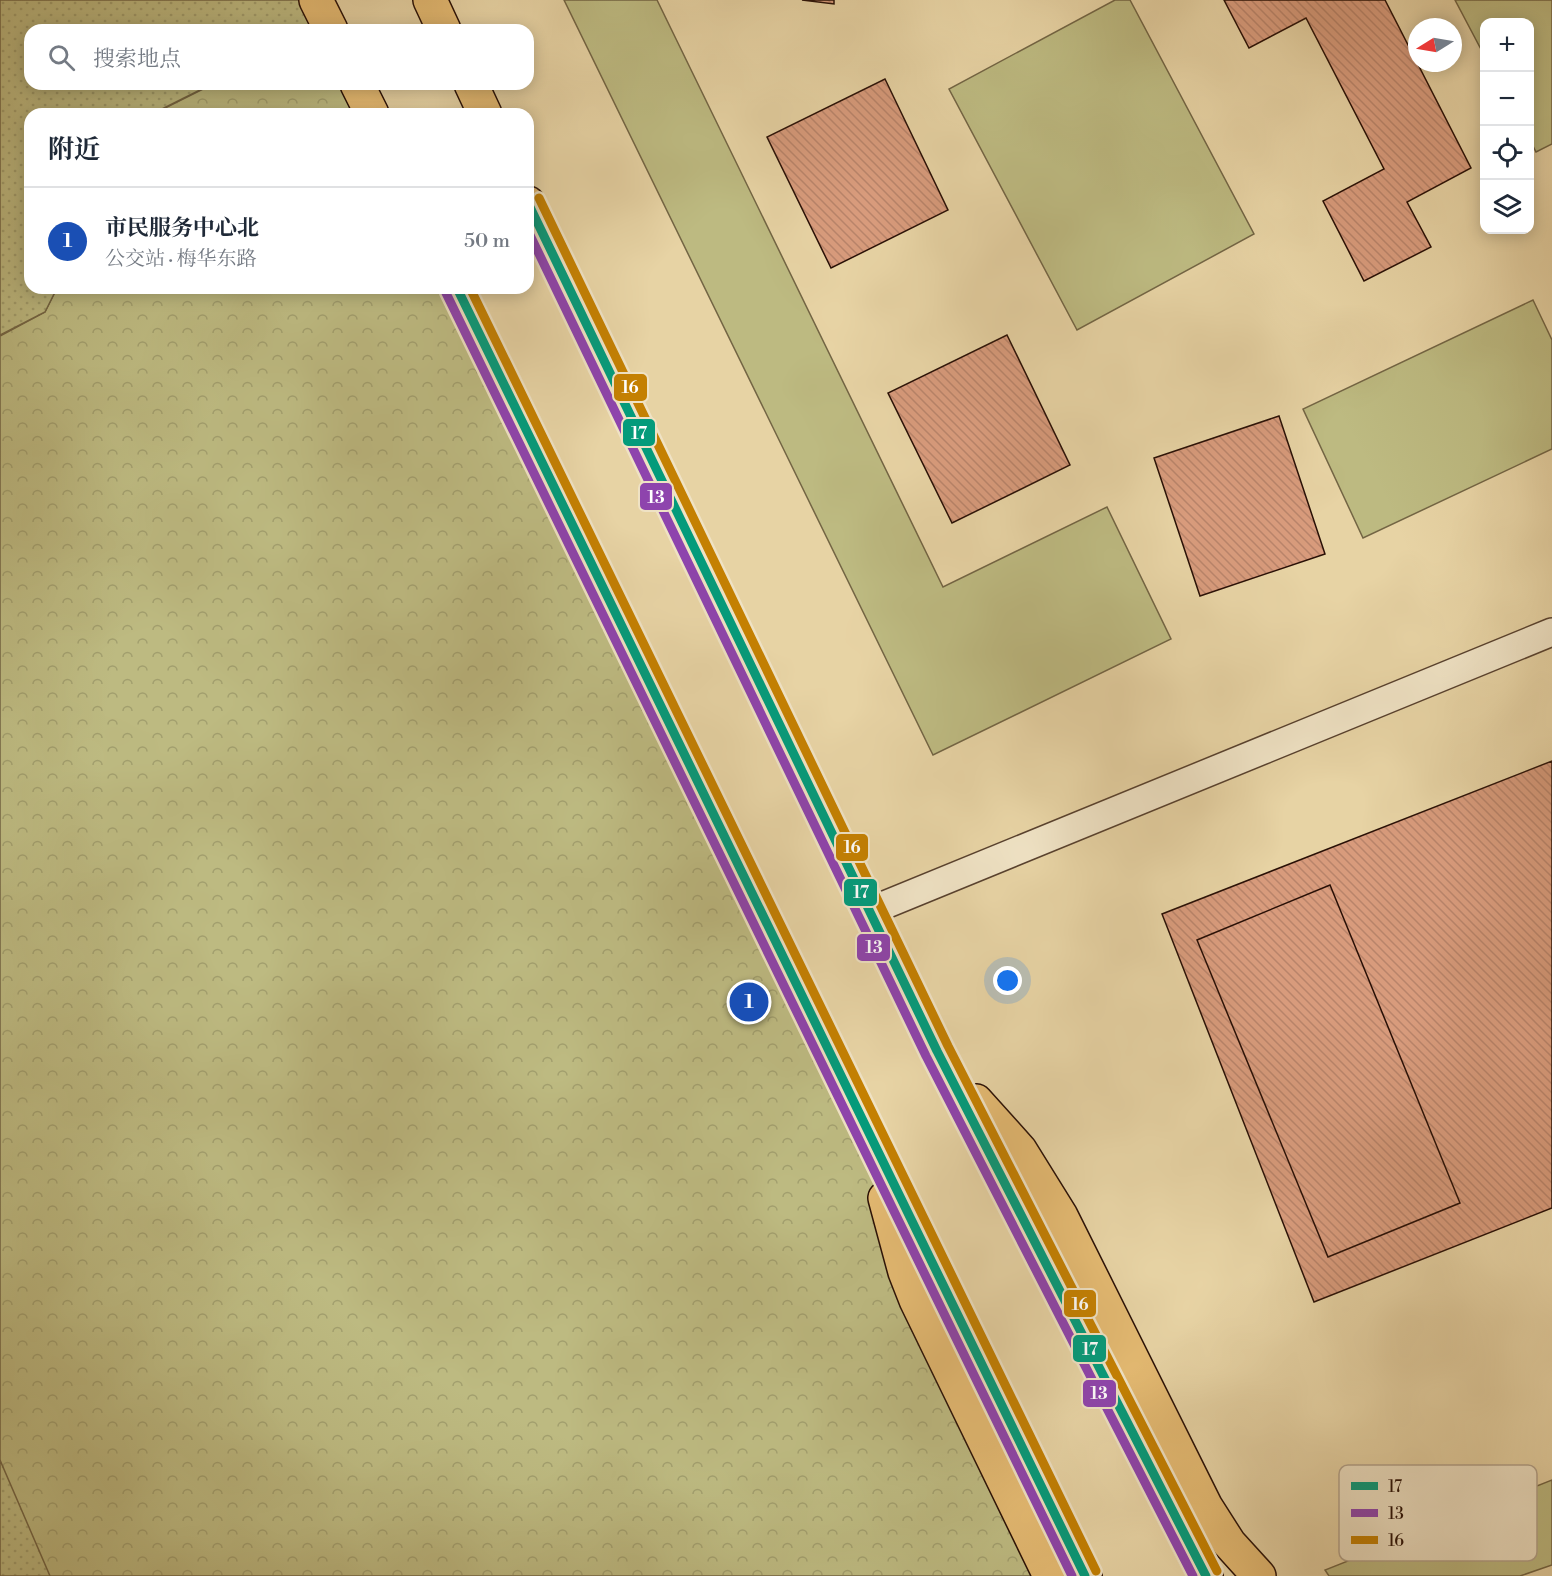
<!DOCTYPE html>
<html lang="zh">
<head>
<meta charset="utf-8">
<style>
  :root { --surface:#fff; --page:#f6f6f7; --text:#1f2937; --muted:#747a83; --line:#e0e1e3; --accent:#db2777 }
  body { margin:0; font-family:"Libre Bodoni","Noto Serif SC",serif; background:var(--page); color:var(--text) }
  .controls { position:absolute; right:18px; top:18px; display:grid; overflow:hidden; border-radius:12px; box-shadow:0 3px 15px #0003 }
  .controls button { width:54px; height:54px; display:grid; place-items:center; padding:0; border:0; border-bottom:2px solid var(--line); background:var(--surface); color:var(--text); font:30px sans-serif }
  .compass { position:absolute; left:1408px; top:18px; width:54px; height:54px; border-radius:50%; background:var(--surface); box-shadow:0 3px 15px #0003; rotate:259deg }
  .you { position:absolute; left:1008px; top:981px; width:21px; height:21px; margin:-15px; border:4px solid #fff; border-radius:50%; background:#1a73e8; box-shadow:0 0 0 9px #1a73e833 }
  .badge { display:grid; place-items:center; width:39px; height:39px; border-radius:50%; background:var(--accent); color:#fff; font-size:20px; font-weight:700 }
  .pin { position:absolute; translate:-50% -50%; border:3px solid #fff; box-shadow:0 2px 6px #0006 }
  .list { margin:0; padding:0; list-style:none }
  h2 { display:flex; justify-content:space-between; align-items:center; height:78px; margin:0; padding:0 24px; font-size:26px }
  h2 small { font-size:20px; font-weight:400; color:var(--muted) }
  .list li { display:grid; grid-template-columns:39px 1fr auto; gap:18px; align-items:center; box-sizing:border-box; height:108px; padding:0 24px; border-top:2px solid var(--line) }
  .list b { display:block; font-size:22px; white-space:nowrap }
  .list p { margin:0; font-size:20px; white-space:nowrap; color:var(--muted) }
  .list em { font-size:20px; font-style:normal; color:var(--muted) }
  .icon { flex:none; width:33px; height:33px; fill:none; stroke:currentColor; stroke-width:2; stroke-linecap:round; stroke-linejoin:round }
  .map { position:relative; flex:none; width:1552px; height:1576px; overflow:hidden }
  .search { position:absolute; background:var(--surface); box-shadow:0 3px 15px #0003; left:24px; top:24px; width:510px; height:66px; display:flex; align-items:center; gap:15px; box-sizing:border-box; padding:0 21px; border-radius:18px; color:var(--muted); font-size:22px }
  .panel { position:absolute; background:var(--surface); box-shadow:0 3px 15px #0003; left:24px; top:108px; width:510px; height:186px; border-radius:18px }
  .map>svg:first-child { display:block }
  .green { fill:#bdba81; stroke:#736544; stroke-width:1.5 }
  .forest { fill:url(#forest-crowns); stroke:#736544; stroke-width:1.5 }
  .park { fill:url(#park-dots); stroke:#736544; stroke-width:1.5 }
  .building { fill:url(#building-back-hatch); stroke:#291006; stroke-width:1.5 }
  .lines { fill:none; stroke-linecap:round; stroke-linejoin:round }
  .street-casing { stroke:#58412e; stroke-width:30 }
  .primary-casing { stroke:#291006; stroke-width:36 }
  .street { stroke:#efe2c4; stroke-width:27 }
  .primary { stroke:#e4ba72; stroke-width:33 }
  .bus-1-casing { stroke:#efe2c4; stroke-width:14 }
  .bus-2-casing { stroke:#efe2c4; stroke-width:14 }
  .bus-3-casing { stroke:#efe2c4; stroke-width:14 }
  .bus-1 { stroke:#049b7b; stroke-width:9 }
  .bus-2 { stroke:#8e44ad; stroke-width:9 }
  .bus-3 { stroke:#c48002; stroke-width:9 }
  .key { fill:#efe2c4; stroke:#b4a38b; stroke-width:1.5 }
  .key-label { font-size:16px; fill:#291006 }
  .line-badge { stroke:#efe2c4; stroke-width:2 }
  .badge-label { font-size:16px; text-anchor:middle; font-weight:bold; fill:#fff }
</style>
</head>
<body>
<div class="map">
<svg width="1552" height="1576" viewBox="0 0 1552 1576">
  <defs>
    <pattern id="forest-crowns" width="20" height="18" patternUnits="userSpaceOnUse" patternTransform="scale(1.5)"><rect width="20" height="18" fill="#bdba81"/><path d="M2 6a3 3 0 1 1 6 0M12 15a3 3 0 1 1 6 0" fill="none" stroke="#a29f6e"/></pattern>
    <pattern id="park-dots" width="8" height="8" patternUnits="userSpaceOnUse" patternTransform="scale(1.5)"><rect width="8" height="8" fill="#bdba81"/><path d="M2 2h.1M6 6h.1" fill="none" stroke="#a29f6e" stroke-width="1.8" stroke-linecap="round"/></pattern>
    <pattern id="building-back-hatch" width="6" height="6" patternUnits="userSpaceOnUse" patternTransform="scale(1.5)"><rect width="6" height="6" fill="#d89b7c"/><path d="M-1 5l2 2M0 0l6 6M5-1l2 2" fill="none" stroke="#b9846a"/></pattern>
  </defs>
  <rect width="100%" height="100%" fill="#e7d3a4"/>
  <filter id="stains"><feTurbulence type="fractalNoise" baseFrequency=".00333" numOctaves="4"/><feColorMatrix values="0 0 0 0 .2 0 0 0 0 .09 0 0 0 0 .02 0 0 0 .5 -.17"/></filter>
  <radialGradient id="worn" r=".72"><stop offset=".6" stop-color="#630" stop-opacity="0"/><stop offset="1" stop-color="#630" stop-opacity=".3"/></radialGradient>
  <g class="green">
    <path d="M564 0H657L943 587 1107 507 1171 639 933 755Z"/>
    <path d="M1115 0H1130L1254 234 1077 330 949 89Z"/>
    <path d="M1455 0H1552V144L1536 152 1530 140V22H1484V55Z"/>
    <path d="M1533 300 1552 340V449L1363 538 1303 409Z"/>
    <path d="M1552 1480V1565L1520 1576H1329L1325 1570Z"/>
  </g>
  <g class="forest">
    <path d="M213 84H356L371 114H153Z"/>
    <path d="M57 288H456L1085 1576H0V336L45 312Z"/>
  </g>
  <g class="park">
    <path d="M0 0H315L320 30H30V84H212L152 114H30V288H57L45 312 0 335Z"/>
    <path d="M0 1460 50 1576H0Z"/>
  </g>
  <g class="building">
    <path d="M802 0H834V4Z"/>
    <path d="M1224 0H1385L1471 168 1407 202 1431 247 1364 281 1323 201 1384 169 1306 18 1249 48Z"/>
    <path d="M885 79 948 210 831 268 767 137Z"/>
    <path d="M1007 335 1070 465 952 523 888 393Z"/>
    <path d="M1279 416 1325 554 1200 596 1154 458Z"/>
    <path d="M1552 761V1208L1314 1302 1162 914Z"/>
    <path d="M1330 885 1460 1203 1328 1257 1197 940Z"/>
  </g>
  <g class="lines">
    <defs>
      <path id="street" d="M870 911 1552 632"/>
      <g id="primary">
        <path d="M316 0 331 30"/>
        <path d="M430 0 444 30"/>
        <path d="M357 84 372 114"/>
        <path d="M471 84 485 114"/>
        <path d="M528 203 937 1051 1206 1576"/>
        <path d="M457 288 1085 1576"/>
        <path d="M976 1101 1020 1150 1061 1216 1206 1507 1229 1543 1259 1576"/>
        <path d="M885 1198 905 1272 916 1300 1050 1576"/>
      </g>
    </defs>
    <use href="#street" class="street-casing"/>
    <use href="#primary" class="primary-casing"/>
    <use href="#street" class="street"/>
    <use href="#primary" class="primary"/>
    <defs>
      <g id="bus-1">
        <path d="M528 203 937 1051 1206 1576"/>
        <path d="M457 288 1085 1576"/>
      </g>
      <g id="bus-2">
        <path d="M528 231 926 1056 1193 1576"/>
        <path d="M446 293 1072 1576"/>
      </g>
      <g id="bus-3">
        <path d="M539 198 948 1046 1217 1571"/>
        <path d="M470 288 1096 1571"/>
      </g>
    </defs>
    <use href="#bus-1" class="bus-1-casing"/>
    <use href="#bus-2" class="bus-2-casing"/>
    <use href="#bus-3" class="bus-3-casing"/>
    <use href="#bus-1" class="bus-1"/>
    <use href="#bus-2" class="bus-2"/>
    <use href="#bus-3" class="bus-3"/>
  </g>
  <rect x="1339" y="1465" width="198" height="96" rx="9" class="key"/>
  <rect x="1351" y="1482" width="27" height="8" fill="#049b7b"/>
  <rect x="1351" y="1509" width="27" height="8" fill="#8e44ad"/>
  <rect x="1351" y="1536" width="27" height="8" fill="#c48002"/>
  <g class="key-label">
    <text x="1388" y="1492">17</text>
    <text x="1388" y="1519">13</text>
    <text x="1388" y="1546">16</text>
  </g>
  <g class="line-badge">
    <rect x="613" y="373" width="35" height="29" rx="6" fill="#c48002"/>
    <rect x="622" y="418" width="34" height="29" rx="6" fill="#049b7b"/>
    <rect x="639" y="482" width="34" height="29" rx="6" fill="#8e44ad"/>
    <rect x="835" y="833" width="34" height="29" rx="6" fill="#c48002"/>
    <rect x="843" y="878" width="35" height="29" rx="6" fill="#049b7b"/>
    <rect x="856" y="933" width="35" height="29" rx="6" fill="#8e44ad"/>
    <rect x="1063" y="1289" width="34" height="29" rx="6" fill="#c48002"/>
    <rect x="1072" y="1334" width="35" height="29" rx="6" fill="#049b7b"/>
    <rect x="1082" y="1379" width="35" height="29" rx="6" fill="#8e44ad"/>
  </g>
  <g class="badge-label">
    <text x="630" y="393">16</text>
    <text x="639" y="439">17</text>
    <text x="656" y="503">13</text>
    <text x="852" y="853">16</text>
    <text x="861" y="898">17</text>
    <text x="874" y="953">13</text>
    <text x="1080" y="1310">16</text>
    <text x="1090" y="1355">17</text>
    <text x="1099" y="1399">13</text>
  </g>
  <rect width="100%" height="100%" filter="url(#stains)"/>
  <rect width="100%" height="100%" fill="url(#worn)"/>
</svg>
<div class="controls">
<button>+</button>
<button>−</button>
<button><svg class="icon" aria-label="locate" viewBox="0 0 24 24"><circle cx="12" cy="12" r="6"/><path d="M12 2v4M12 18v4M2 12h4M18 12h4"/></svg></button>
<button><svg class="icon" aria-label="layers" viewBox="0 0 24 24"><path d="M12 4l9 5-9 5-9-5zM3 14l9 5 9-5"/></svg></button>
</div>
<svg class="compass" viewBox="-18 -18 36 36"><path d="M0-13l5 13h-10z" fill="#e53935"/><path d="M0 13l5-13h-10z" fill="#747a83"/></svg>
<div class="you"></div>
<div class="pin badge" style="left:749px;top:1002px;background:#1a4fb4">1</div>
<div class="search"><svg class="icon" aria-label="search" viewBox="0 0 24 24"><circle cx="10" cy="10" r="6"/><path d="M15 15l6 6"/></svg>搜索地点</div>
<section class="panel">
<h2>附近<small></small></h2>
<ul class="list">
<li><span class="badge" style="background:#1a4fb4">1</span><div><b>市民服务中心北</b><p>公交站 · 梅华东路</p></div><em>50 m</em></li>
</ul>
</section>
</div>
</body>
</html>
